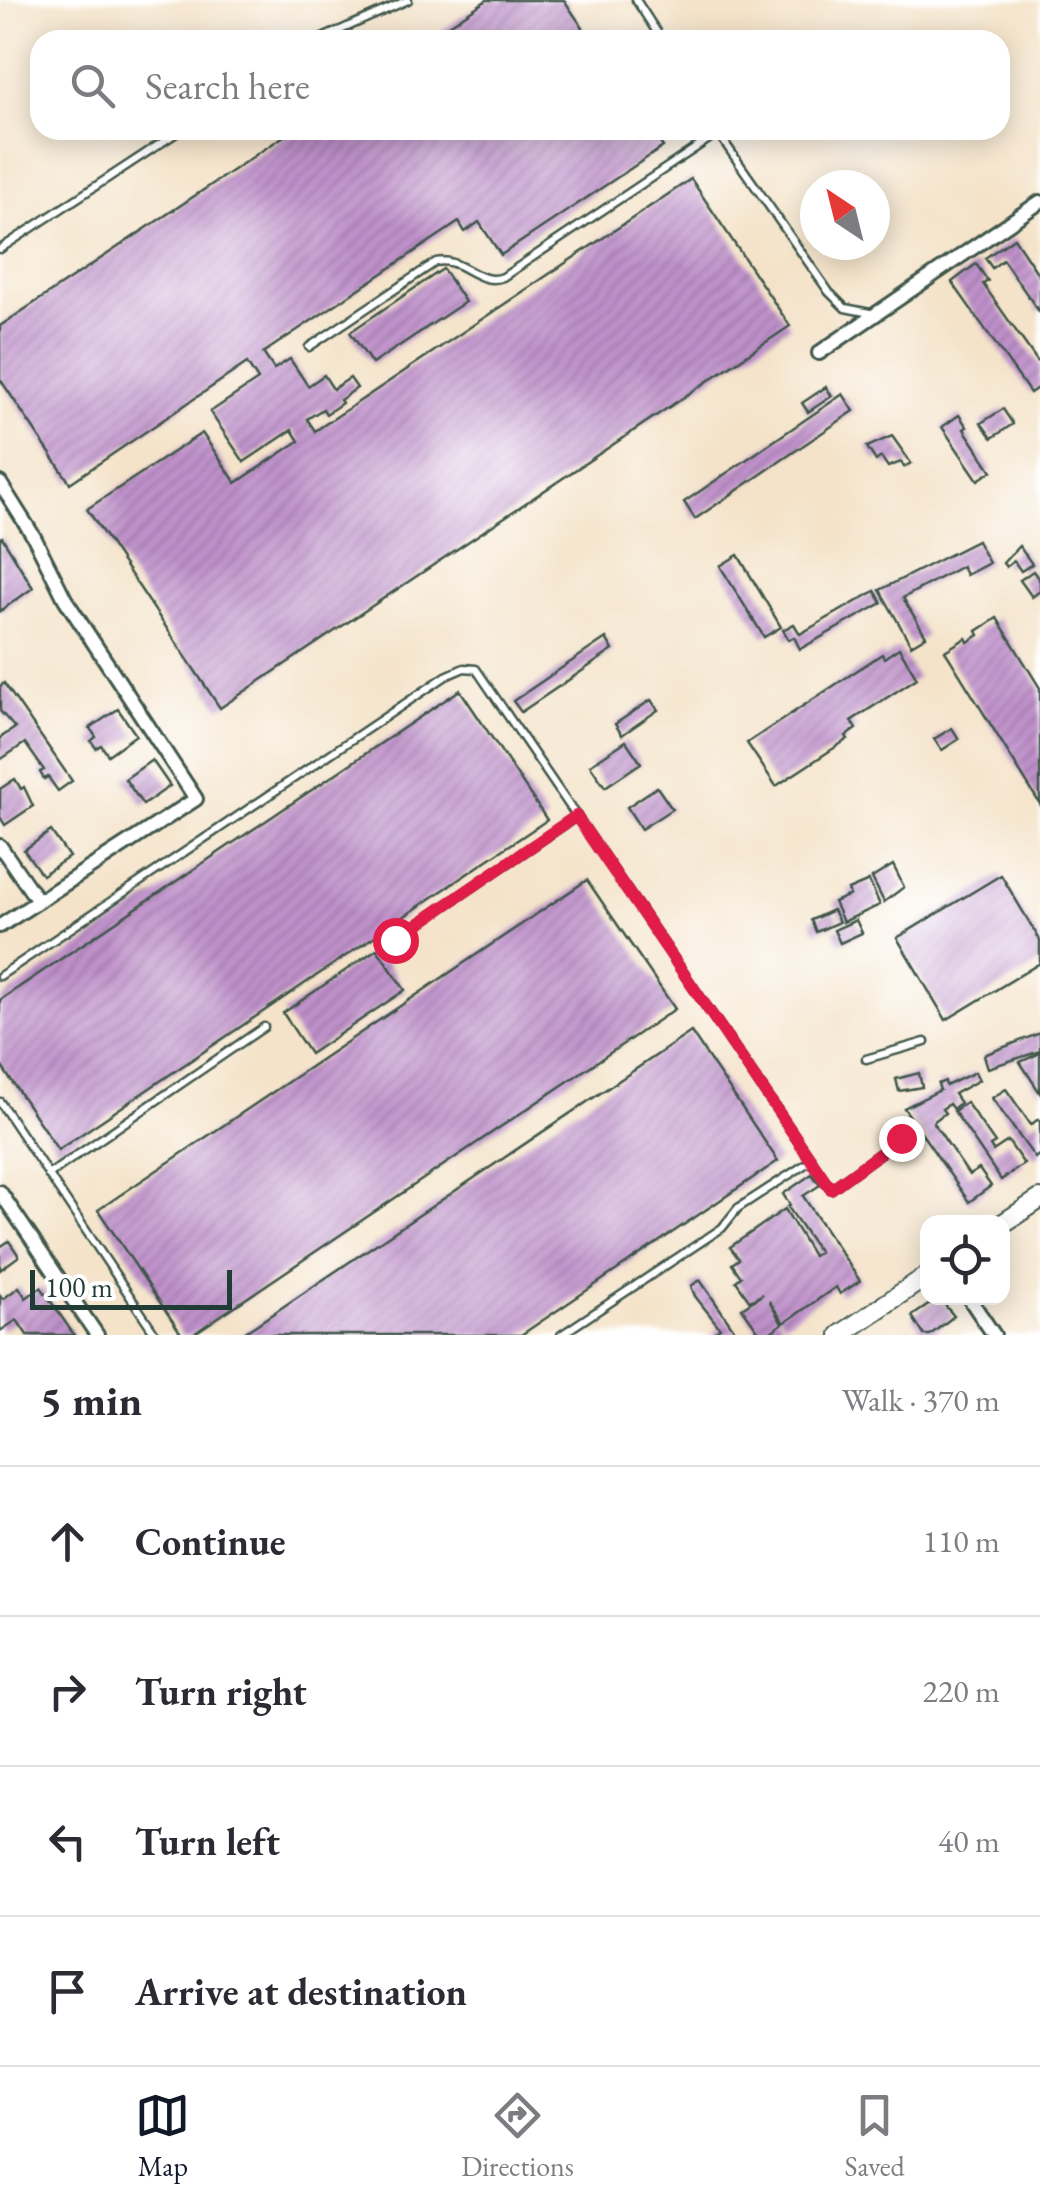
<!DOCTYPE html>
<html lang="en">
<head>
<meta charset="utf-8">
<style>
  :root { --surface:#fff; --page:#f2f2f3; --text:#2b2b33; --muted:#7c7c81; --line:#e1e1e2; --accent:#111827 }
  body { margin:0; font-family:"EB Garamond",serif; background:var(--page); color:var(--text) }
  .controls { position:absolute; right:30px; bottom:30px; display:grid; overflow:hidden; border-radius:20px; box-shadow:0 5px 25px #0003 }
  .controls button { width:90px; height:90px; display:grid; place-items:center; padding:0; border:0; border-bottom:2px solid var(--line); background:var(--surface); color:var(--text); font:50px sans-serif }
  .compass { position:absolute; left:800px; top:170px; width:90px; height:90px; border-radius:50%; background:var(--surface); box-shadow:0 5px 25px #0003; rotate:325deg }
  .scale { position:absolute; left:30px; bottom:25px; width:202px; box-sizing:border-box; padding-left:10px; border:5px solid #1f3d34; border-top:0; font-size:28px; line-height:35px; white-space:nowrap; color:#1f3d34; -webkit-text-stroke:8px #fff; paint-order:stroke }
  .stop { position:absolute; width:30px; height:30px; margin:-22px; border:8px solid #e11d48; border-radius:50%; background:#fff }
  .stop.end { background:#e11d48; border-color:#fff; box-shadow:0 2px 10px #0008 }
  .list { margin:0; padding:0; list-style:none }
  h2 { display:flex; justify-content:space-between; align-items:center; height:130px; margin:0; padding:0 40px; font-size:42px }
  h2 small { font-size:32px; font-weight:400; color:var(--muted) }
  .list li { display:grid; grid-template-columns:65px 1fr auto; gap:30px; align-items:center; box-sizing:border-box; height:150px; padding:0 40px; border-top:2px solid var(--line) }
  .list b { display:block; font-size:38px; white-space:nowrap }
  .list em { font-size:32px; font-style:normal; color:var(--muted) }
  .icon { flex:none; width:55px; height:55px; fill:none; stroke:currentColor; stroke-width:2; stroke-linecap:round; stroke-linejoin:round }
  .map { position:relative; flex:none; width:1040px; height:1335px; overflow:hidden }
  .search { position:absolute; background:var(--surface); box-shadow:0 5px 25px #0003; left:30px; right:30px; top:30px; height:110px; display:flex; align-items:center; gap:25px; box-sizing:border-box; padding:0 35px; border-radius:30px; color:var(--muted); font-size:38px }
  .sheet { height:730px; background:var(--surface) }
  nav { display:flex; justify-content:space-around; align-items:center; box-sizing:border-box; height:140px; border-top:2px solid var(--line); background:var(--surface); font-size:28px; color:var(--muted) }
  nav a { display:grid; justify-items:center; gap:5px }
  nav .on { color:var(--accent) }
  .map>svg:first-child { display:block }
  .building { fill:url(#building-hatch) }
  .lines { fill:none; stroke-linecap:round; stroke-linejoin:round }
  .lane-casing { stroke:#3f564a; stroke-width:11 }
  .street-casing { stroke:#3f564a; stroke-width:18 }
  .secondary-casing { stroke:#3f564a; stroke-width:22 }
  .lane { stroke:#fff; stroke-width:6 }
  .street { stroke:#fff; stroke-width:12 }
  .secondary { stroke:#fff; stroke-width:18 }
  .route { stroke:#e11d48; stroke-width:12 }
</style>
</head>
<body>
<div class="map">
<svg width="1040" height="1335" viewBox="0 0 1040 1335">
  <defs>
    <pattern id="building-hatch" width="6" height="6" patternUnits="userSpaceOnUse" patternTransform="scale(2.5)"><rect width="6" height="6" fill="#c091cb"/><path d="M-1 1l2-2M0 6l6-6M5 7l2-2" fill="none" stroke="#9b78a6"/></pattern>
  </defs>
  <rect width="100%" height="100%" fill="#fff"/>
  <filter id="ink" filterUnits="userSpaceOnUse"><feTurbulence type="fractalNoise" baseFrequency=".01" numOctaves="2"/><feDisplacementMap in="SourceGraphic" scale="20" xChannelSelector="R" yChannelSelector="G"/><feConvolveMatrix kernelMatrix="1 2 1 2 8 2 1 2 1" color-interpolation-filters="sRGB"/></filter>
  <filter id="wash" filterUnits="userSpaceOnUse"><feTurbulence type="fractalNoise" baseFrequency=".0048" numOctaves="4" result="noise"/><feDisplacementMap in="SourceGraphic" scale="40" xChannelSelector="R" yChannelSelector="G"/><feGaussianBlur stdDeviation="2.25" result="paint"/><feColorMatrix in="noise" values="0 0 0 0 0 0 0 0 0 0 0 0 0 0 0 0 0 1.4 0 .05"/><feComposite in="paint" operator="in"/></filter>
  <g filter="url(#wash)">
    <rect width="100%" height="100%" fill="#f4e3c9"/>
    <g id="blocks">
      <g class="building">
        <path d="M487 0H564L591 40H427Z"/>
        <path d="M293 130H651L663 147 501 255 479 222 465 232 459 222 263 353 274 369 290 359 308 386 324 375 333 389 350 378 357 388 340 400 342 403 326 414 323 409 307 419 315 431 691 179 790 326 220 708 87 509 202 433 236 483 299 441 292 430 244 462 210 412 258 380 247 363 70 483 0 379V326Z"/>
        <path d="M1014 238 1040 277V313L1003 260 992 268 985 258Z"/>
        <path d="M976 264 988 281 983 284 1040 365V386L1030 393 952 282Z"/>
        <path d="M443 269 465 302 372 364 350 332Z"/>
        <path d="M826 387 832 396 808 412 802 403Z"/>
        <path d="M843 394 854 411 695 519 684 502Z"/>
        <path d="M1003 409 1013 424 992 438 981 423Z"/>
        <path d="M959 415 967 427 964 429 992 471 978 480 942 427Z"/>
        <path d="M892 436 911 463 904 467 901 462 888 467 881 457 876 461 867 447Z"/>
        <path d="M2 537 33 588 0 611V538Z"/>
        <path d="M977 541 989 563 966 575 962 566 903 598 926 636 911 645 880 590Z"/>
        <path d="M1019 546 1032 564 1021 571 1014 561 1006 567 1003 563Z"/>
        <path d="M738 555 781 627 764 637 720 566Z"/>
        <path d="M1033 571 1040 581V591L1032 597 1020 580Z"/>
        <path d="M875 591 882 603 800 649 794 637 789 640 783 630 794 624 800 634Z"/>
        <path d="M997 618 1040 688V804L945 651 966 638 968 642 979 635 977 631Z"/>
        <path d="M606 638 613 650 521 712 513 701Z"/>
        <path d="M899 648 917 678 851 721 856 729 846 736 848 739 776 786 747 743 882 654 884 658Z"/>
        <path d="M4 683 72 781 58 791 48 777 44 779 40 772 44 770 25 743 0 760V738L15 728 0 711V686Z"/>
        <path d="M460 690 547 820 58 1150 0 1064V1000Z"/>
        <path d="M651 700 658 710 622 735 615 724Z"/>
        <path d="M118 709 136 735 108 755 101 745 96 748 91 741 96 737 90 728Z"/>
        <path d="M952 728 959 739 942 750 934 739Z"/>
        <path d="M626 741 641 763 605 787 590 765Z"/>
        <path d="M152 760 170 786 143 805 125 779Z"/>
        <path d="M15 779 21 789 24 787 33 806 5 825 0 817V789Z"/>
        <path d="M657 787 672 809 641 829 627 807Z"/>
        <path d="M51 831 69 857 42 875 24 850Z"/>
        <path d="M893 865 904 887 884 902 872 878Z"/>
        <path d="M1001 875 1040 940V963L946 1020 897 938Z"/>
        <path d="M587 880 675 1009 192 1335H182L98 1210Z"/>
        <path d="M869 881 880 905 843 922 834 902 850 895 848 890Z"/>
        <path d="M833 910 839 922 816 932 811 920Z"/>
        <path d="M856 920 862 933 840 943 834 930Z"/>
        <path d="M377 949 405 990 310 1054 283 1013Z"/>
        <path d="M691 1032 778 1161 521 1335H241Z"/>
        <path d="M1040 1033V1051L988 1068 984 1055Z"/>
        <path d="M1040 1053V1093L1020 1062Z"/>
        <path d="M975 1072 979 1080 954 1094 960 1103 953 1109 949 1104 942 1109 945 1113 933 1122 969 1175 979 1169 991 1186 969 1202 904 1108 940 1090 938 1084 945 1081 946 1086Z"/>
        <path d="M919 1073 922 1087 899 1091 896 1079Z"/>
        <path d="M1006 1089 1031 1125 1038 1119 1040 1122V1154L1035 1158 992 1098Z"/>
        <path d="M966 1102 995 1143 990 1146 993 1151 1008 1141 1024 1164 1001 1180 954 1111Z"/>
        <path d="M812 1174 820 1185 803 1196 860 1281 840 1294 836 1287 784 1323 769 1301 782 1324 767 1335H761L742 1308 763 1294 750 1301 736 1281 741 1277 732 1264 739 1259 730 1247 785 1209 813 1256 819 1252 788 1207 790 1205 783 1194Z"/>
        <path d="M9 1241 19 1256 0 1270V1247Z"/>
        <path d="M700 1280 729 1322 738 1335H710L720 1328 695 1296 691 1286Z"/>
        <path d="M19 1287 26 1298 41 1287 74 1335H27L17 1320 0 1331V1295L3 1299Z"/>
        <path d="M939 1298 954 1316 930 1335H924L912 1316Z"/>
      </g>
    </g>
  </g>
  <g filter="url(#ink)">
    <use href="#blocks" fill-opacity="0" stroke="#3f564a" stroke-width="2.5"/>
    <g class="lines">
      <defs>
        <g id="lane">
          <path d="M636 0 662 40"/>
          <path d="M318 40 408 0"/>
          <path d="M718 133 829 292 845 308 870 313"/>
          <path d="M0 249 181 130"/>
          <path d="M309 347 436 262C461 256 479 287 503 277L718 133"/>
          <path d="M395 940 577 816"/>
          <path d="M0 976 446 676 464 668 476 669 831 1189 901 1138"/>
          <path d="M866 1059 925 1042"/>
          <path d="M0 1102 156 1335"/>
          <path d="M48 1175 264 1027"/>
          <path d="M561 1335 722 1228 738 1208 812 1160"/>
        </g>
        <g id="street">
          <path d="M819 353 1040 202"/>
          <path d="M0 483 34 537 65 599 196 799 0 926"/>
          <path d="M0 846 38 901"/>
          <path d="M0 1192 97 1335"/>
          <path d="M969 1298 994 1335"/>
        </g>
        <g id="secondary">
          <path d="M1002 1224 1040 1199"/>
          <path d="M840 1335 928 1275"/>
        </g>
      </defs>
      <use href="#lane" class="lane-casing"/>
      <use href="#street" class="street-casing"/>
      <use href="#secondary" class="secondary-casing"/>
      <use href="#lane" class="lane"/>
      <use href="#street" class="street"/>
      <use href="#secondary" class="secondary"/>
    </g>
  </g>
  <g class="lines" filter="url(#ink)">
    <path class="route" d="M395 940 576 816 831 1189 901 1138"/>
  </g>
</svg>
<div class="controls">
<button><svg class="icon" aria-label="locate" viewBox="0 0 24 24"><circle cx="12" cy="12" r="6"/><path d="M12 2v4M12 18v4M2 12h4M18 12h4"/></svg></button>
</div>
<svg class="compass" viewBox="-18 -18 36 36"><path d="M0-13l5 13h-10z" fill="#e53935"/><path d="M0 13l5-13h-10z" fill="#7c7c81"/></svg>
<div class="scale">100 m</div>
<div class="stop" style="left:395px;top:940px"></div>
<div class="stop end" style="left:901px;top:1138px"></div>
<div class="search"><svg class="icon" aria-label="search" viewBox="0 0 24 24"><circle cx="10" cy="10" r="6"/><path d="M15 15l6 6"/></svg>Search here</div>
</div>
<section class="sheet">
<h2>5 min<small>Walk · 370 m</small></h2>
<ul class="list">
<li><svg class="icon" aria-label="ahead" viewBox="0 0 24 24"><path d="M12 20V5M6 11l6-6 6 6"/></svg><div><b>Continue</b></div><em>110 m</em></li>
<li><svg class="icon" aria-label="right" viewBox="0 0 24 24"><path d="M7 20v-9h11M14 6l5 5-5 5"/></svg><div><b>Turn right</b></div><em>220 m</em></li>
<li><svg class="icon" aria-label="left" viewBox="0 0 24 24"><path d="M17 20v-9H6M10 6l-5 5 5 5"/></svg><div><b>Turn left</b></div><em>40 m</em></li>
<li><svg class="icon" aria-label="arrive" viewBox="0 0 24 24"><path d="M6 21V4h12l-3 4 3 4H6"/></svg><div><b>Arrive at destination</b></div></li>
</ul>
</section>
<nav>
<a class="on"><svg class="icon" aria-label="map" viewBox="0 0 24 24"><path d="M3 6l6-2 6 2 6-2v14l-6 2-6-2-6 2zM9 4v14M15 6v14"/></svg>Map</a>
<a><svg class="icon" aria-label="directions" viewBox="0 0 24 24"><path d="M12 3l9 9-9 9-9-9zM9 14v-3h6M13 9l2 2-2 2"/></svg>Directions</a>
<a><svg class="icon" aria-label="saved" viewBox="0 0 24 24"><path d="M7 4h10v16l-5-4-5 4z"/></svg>Saved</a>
</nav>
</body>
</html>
